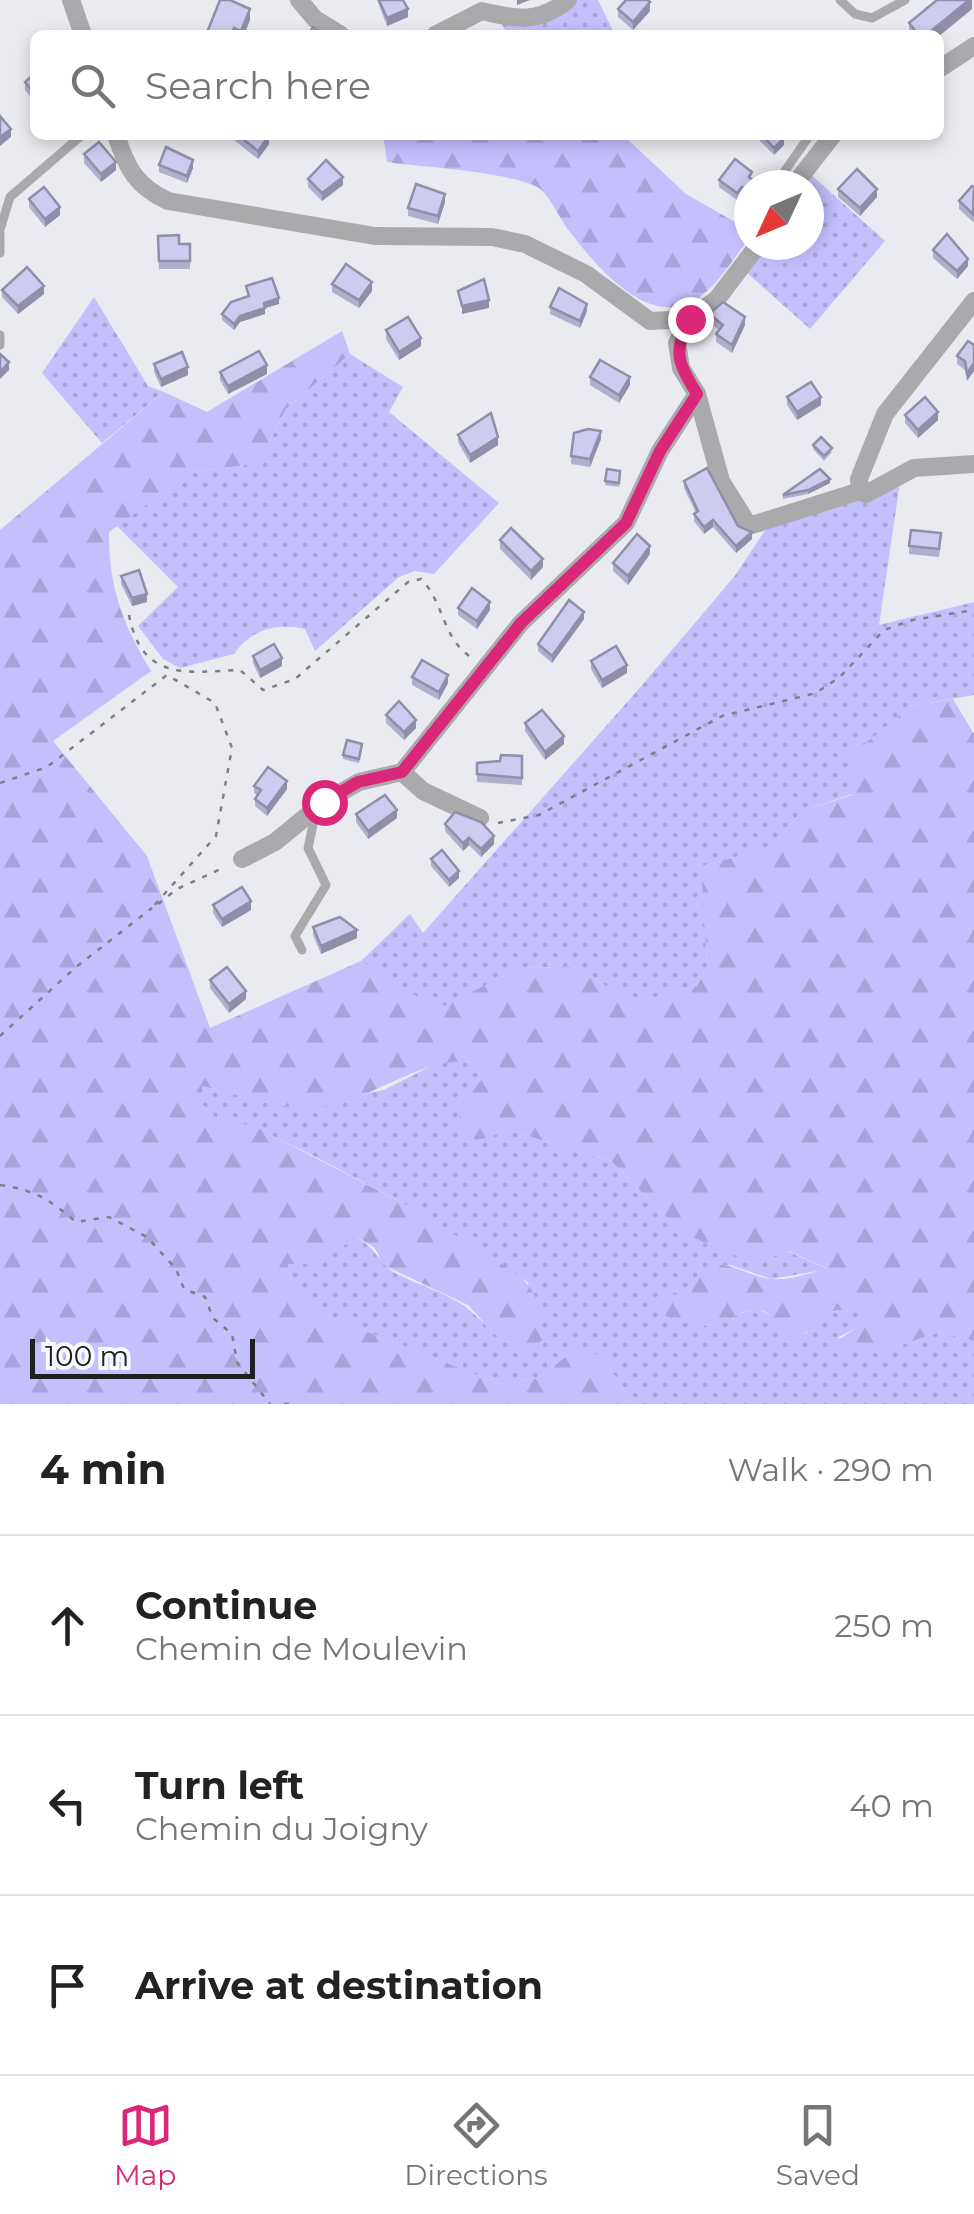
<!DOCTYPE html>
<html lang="en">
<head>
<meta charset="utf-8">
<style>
  :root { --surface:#fff; --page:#f2f2f2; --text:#222; --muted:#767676; --line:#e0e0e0; --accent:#db2777 }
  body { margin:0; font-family:Montserrat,sans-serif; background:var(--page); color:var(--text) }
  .compass { position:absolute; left:734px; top:170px; width:90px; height:90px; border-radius:50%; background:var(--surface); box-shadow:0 5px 15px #0003; rotate:226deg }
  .scale { position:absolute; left:30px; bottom:25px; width:225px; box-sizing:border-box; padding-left:10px; border:5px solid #202023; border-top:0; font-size:28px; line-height:35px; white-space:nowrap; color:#202023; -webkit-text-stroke:8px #f8f8ff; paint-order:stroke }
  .stop { position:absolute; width:30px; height:30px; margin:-22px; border:8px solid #db2777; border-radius:50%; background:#fff }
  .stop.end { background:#db2777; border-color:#fff; box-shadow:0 2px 10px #0008 }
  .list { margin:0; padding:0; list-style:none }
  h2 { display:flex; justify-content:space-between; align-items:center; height:130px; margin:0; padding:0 40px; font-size:42px }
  h2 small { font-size:32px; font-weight:400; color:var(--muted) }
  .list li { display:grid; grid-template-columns:65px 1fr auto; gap:30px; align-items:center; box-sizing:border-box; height:180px; padding:0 40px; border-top:2px solid var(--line) }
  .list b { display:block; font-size:38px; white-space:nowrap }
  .list p { margin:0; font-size:32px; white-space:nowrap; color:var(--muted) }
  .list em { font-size:32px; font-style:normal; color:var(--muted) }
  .icon { flex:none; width:55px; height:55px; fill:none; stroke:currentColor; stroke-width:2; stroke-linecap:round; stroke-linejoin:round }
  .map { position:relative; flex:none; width:974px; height:1404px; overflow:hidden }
  .search { position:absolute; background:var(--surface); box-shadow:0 5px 15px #0003; left:30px; right:30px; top:30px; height:110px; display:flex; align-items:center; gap:25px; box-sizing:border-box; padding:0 35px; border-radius:15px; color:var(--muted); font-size:38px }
  .sheet { height:670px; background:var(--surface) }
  nav { display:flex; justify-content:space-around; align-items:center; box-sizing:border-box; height:140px; border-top:2px solid var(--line); background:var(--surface); font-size:28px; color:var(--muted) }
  nav a { display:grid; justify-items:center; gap:5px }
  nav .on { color:var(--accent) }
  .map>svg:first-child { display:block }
  .grass { fill:url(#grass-dots) }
  .forest { fill:url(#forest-firs) }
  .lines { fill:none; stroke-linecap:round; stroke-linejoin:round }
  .path { stroke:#7f7f84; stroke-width:2.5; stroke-dasharray:5 8; stroke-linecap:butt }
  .service { stroke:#aaaaad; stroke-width:9 }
  .minor { stroke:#aaaaad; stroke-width:18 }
  .wall { fill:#b0afce }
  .shaded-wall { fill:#908ea8 }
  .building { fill:#cdcbf0; stroke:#908ea8; stroke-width:2.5 }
  .route { stroke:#db2777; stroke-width:12 }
</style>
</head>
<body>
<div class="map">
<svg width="974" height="1404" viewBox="0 0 974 1404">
  <defs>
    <pattern id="grass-dots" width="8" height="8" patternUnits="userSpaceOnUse" patternTransform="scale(2.5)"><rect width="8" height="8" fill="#c4bffd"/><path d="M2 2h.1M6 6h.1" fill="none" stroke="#a8a4d9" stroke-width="1.8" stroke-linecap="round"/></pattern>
    <pattern id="forest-firs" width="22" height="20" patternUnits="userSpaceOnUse" patternTransform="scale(2.5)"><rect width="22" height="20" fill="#c4bffd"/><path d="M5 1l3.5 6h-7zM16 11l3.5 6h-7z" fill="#a8a4d9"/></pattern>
  </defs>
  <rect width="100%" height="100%" fill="#eaeaf1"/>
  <g class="grass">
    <path d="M576 0H598L615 35H508L501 23C534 30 549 18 576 0Z"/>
    <path d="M809 173 885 241 810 329 745 271 762 245H809V185H801Z"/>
    <path d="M94 297 148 386 164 392 102 443 42 373Z"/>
    <path d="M350 354 403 387 389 412 499 503 434 574 415 571 399 577 315 651 305 629C277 623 251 629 234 654L180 668 163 659 138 626 178 587 117 526 191 472 246 465 264 451 286 409Z"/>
    <path d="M900 482 879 625 974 602V695L911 706 852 794 802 811 771 848 702 866 707 966 697 986 633 1003 575 967 520 968 437 1010 361 961 410 914 423 933 637 691 734 577 768 526Z"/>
    <path d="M454 1060 473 1062 511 1131 611 1161 679 1230 769 1258 787 1251 828 1269 772 1279 730 1265 702 1268 688 1292 707 1326 756 1308 806 1334C824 1313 833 1304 861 1314L863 1324 837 1338 895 1347 939 1332 974 1341V1404H632L604 1359 568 1355 538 1378 500 1384 317 1312 291 1283 288 1263 307 1264 358 1238C376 1248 381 1267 399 1275 444 1296 458 1294 494 1334L529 1283 412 1208 306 1152 254 1127 216 1118 203 1105 201 1086 291 1107 384 1090 435 1064Z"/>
  </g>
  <g class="forest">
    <path d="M383 135H623L686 194 749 230V238C734 258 720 282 700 297 651 333 597 267 570 232 561 221 550 196 539 188 512 172 422 167 387 162Z"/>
    <path d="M342 331 350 354 286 409 264 451 246 465 191 472 109 532C108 586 123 625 151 671L53 741 147 856 210 1028 361 961 437 1009 520 968 575 967 633 1003 697 986 707 966 701 866 771 848 802 811 852 795 850 756 911 706 953 699 974 734V1341L939 1332 895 1347 837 1352 831 1345 863 1323 860 1314C813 1296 820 1344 779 1341L778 1322C752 1295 741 1319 711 1325 695 1328 676 1320 662 1314L657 1306 661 1297 688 1292 702 1268C728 1257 746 1277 772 1279 787 1281 812 1273 827 1268L788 1251 769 1258 730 1255 679 1230 611 1161 511 1131 476 1140 461 1128 459 1109 482 1079 473 1062C427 1056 380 1094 333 1105 290 1115 244 1096 202 1086L203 1105 216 1118 254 1126 412 1208 514 1272C540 1291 540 1310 542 1340L526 1353 494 1334 468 1305 383 1265 375 1248 359 1238 307 1264H288L291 1283 317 1312 500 1384 538 1378 568 1355 587 1349 604 1359 632 1404H0V530L164 392 207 412Z"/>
  </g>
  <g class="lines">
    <g class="path">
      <path d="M129 615C142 682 187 672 240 670L263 690 295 679 408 582 421 579C445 603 442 641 474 659"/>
      <path d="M0 783 47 767 167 675 215 703 232 748 216 836 151 909"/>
      <path d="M498 823 539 815 722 716 816 693 840 677 884 630 913 620 974 610"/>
      <path d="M158 904 177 889 225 867"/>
      <path d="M0 1036 76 967 152 908"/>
      <path d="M0 1185C35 1190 50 1200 76 1222L109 1217 147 1237 176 1269 184 1289 205 1297 213 1318 232 1334 237 1362 270 1404"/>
      <path d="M284 1404H289"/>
    </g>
    <g class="service">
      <path d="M840 0 855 14 872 18 905 0"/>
      <path d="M775 185 810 135"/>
      <path d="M0 230 10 197 82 135"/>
      <path d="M0 234V253"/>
      <path d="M0 335V345"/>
      <path d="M302 950 295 936 326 885 308 848 316 811"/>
    </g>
    <g class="minor">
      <path d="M71 0 83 35"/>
      <path d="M299 0 315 19 341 35"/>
      <path d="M435 35 482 11C517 19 538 24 568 0"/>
      <path d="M939 69 974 46"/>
      <path d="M116 135C127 169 136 186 168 201L375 236 492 237 525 244 586 274 650 321 690 319"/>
      <path d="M794 185 833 135"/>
      <path d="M758 245 717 299 690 319 677 343 681 368 697 394 721 481 749 526 860 491 866 494 914 468 974 464"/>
      <path d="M860 491 859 479 885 414 974 301"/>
      <path d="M402 772 423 791 480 818"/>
      <path d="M242 859 275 842 324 802 359 782 402 772 521 623 626 523 660 451 697 394"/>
    </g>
  </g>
  <g class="wall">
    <path d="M377 0H403L408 17 387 26Z"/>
    <path d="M972 0V9L939 36V35H909V23Z"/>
    <path d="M618 9 650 11 633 30 618 17Z"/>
    <path d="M250 20 244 35H206Z"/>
    <path d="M35 73V102L25 90V82Z"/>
    <path d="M234 135H268L269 144 258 159 234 140Z"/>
    <path d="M754 135H781L784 145 774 155Z"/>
    <path d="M84 154 116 170 101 182 84 163Z"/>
    <path d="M159 165 193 168 187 183 159 172Z"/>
    <path d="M308 179 343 185 322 201 308 187Z"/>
    <path d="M752 179 757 185H749V199L742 194 737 200 719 187V180Z"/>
    <path d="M974 187V221L973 222 959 209V201Z"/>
    <path d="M838 189 877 197 860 216 838 197Z"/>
    <path d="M29 199 60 215 45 227 29 207Z"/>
    <path d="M445 202 438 224 408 216V208Z"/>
    <path d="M158 236 179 244H190V269H159Z"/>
    <path d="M933 250 968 266 957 279 933 258Z"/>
    <path d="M332 284 372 291 359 308 332 292Z"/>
    <path d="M246 286 279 304 265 308V314L240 322 234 330 222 320V314L248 296Z"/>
    <path d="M2 290 44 294 18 314 2 297Z"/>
    <path d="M550 307 587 311 580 328 550 314Z"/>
    <path d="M709 314 745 325 732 353 716 342V334L719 330 709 322Z"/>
    <path d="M386 330 421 346 399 360 386 339Z"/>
    <path d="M974 345V371L967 381 965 370 957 364V356Z"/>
    <path d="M154 364 188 375 161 387 154 372Z"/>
    <path d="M220 372 267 374 228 394 220 380Z"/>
    <path d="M590 377 630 385 619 403 590 385Z"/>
    <path d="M787 397 821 405 797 420 787 405Z"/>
    <path d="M905 415 938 420 918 438 905 423Z"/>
    <path d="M458 435 498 445 470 463 458 442Z"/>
    <path d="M601 439 590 467 571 464V456Z"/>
    <path d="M813 445 832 452 824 461 813 449Z"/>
    <path d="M607 469 620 471 619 487 605 485Z"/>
    <path d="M684 481 738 526 752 539 736 553 713 527 704 534 694 521V514L696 513 684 488Z"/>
    <path d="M830 483 808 494 783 499V495Z"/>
    <path d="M500 540 543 567 531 580 500 549Z"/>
    <path d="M941 541 939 557 909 554V546Z"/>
    <path d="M650 554 628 585 613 571V563Z"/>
    <path d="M121 576 147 602 132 606 121 584Z"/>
    <path d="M458 608 490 610 477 629 458 615Z"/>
    <path d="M584 619 552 663 538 651V644Z"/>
    <path d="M253 656 282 666 260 678 253 663Z"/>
    <path d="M591 661 627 673 602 688 591 669Z"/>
    <path d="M412 677 448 683 439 700 412 685Z"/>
    <path d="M386 715 416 728 404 740 386 723Z"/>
    <path d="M525 723 564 744 545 760 525 731Z"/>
    <path d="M362 748 359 763 343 759V755Z"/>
    <path d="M522 756V785L477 782V763L500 761Z"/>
    <path d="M254 786 287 789 267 816 255 806V799L257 795 254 793Z"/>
    <path d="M356 814 397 818 368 839 356 822Z"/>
    <path d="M445 824 494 844 481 857 469 845 463 851 445 831Z"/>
    <path d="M431 859 459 878 449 887 431 866Z"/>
    <path d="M213 905 251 910 222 927 213 913Z"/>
    <path d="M313 927 357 938 321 954 313 935Z"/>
    <path d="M210 980 246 999 229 1013 210 988Z"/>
  </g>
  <g class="shaded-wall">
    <path d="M517 0H530L517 5Z"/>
    <path d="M969 0H972V9L939 36V35H926Z"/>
    <path d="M650 2V11L633 30V22Z"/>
    <path d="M250 9V20L244 35H241V31Z"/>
    <path d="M408 9V17L387 26V18Z"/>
    <path d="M11 129V137L0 146V137Z"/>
    <path d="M269 136V144L258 159V151Z"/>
    <path d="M784 138V145L774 155V148Z"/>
    <path d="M193 160V168L187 183V176Z"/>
    <path d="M116 162V170L101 182V174Z"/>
    <path d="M343 177V185L322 201V193Z"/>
    <path d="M877 189V197L860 216V208Z"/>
    <path d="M445 194V202L438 224V216Z"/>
    <path d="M60 207V215L45 227V219Z"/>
    <path d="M968 259V266L957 279V271Z"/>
    <path d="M372 282V291L359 308V300Z"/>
    <path d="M44 286V294L18 314V306Z"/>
    <path d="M279 298V304L265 308V314L240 322 234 330V324L240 316 264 303Z"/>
    <path d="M489 300V308L462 314V306Z"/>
    <path d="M587 304V311L580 328V321Z"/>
    <path d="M745 317V325L732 353V345Z"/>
    <path d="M421 338V346L399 360V352Z"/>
    <path d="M9 362V370L0 379V372Z"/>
    <path d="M974 363V371L967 381V373Z"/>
    <path d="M267 365V374L228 394V386Z"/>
    <path d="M188 367V375L161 387V379Z"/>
    <path d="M630 377V385L619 403V395Z"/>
    <path d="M821 397V405L797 420V412Z"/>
    <path d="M938 412V420L918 438V430Z"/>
    <path d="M601 431V439L590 467V459Z"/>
    <path d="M498 437V445L470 463V455Z"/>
    <path d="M830 479V483L808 494V490Z"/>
    <path d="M713 520V527L704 534V527Z"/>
    <path d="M752 532V539L736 553V546Z"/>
    <path d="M650 546V554L628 585V576Z"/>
    <path d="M543 559V567L531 580V571Z"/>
    <path d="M147 594V602L132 606V598Z"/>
    <path d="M490 602V610L477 629V621Z"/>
    <path d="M584 612V619L552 663V656Z"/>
    <path d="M282 658V666L260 678V670Z"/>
    <path d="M627 665V673L602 688V680Z"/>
    <path d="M448 675V683L439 700V692Z"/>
    <path d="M416 720V728L404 740V732Z"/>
    <path d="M564 736V744L545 760V752Z"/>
    <path d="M287 781V789L267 816V808Z"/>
    <path d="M397 810V818L368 839V831Z"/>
    <path d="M494 836V844L481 857V849Z"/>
    <path d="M469 838V845L463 851V843Z"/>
    <path d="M459 871V878L449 887V880Z"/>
    <path d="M251 901V910L222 927V919Z"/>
    <path d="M357 930V938L321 954V946Z"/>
    <path d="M246 991V999L229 1013V1004Z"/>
  </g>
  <g class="building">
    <path d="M220 0H230L250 9 241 31 234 28 231 35H206Z"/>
    <path d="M379 0H403L408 9 387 18Z"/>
    <path d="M626 0H647L650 2 633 22 618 9Z"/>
    <path d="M937 0H969L926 35H919L909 23Z"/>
    <path d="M313 27 324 35H308Z"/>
    <path d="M35 73V94L25 82Z"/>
    <path d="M0 116 11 129 0 137Z"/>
    <path d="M238 135H268L269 136 258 151Z"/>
    <path d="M762 135H781L784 138 774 148Z"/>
    <path d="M99 142 116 162 101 174 84 154Z"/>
    <path d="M166 147 193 160 187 176 159 165Z"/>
    <path d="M735 159 752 172 749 177 757 183 756 185H749V192L742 187 737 193 719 180Z"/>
    <path d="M326 160 343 177 322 193 308 179Z"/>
    <path d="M857 169 877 189 860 208 838 189Z"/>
    <path d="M416 184 445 194 438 216 408 208Z"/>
    <path d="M972 186 974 187 973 214 959 201Z"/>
    <path d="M44 187 60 207 45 219 29 199Z"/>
    <path d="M947 234 968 259 957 271 933 250Z"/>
    <path d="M179 235V244H190V261H159L158 236Z"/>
    <path d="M346 264 372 282 359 300 332 284Z"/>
    <path d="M27 267 44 286 18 306 2 290Z"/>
    <path d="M272 278 279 298 264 303 265 308 240 316 234 324 222 314 231 302 249 296 246 286Z"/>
    <path d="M484 279 489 300 462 306 458 291Z"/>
    <path d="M559 288 587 304 580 321 550 307Z"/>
    <path d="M723 302 745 317 732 345 716 334 723 325 709 314Z"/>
    <path d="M408 317 421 338 399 352 386 330Z"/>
    <path d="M968 341 974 345V363L967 373 965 361 957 356Z"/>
    <path d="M259 351 267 365 228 386 220 372Z"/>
    <path d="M182 352 188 367 161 379 154 364Z"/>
    <path d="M0 354 9 362 0 372Z"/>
    <path d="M600 360 630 377 619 395 590 377Z"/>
    <path d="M811 382 821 397 797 412 787 397Z"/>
    <path d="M925 397 938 412 918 430 905 415Z"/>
    <path d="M491 413 498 437 470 455 458 435Z"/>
    <path d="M588 429 601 431 590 459 571 456 574 433Z"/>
    <path d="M821 437 832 448 824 456 813 445Z"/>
    <path d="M707 468 738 526 752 532 736 546 713 520 704 527 694 514 698 511 684 481Z"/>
    <path d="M607 469 620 471 619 483 605 481Z"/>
    <path d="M820 469 830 479 808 490 783 495Z"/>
    <path d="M511 528 543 559 531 571 500 540Z"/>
    <path d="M911 530 941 533 939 549 909 546Z"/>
    <path d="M637 534 650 546 628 576 613 563Z"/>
    <path d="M139 570 147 594 132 598 121 576Z"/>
    <path d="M472 588 490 602 477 621 458 608Z"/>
    <path d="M569 600 584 612 552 656 538 644Z"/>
    <path d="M274 644 282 658 260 670 253 656Z"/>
    <path d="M616 646 627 665 602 680 591 661Z"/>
    <path d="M422 660 448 675 439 692 412 677Z"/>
    <path d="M399 701 416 720 404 732 386 715Z"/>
    <path d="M542 710 564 736 545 752 525 723Z"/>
    <path d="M347 740 362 744 359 759 343 755Z"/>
    <path d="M501 755 522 756V778L477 774V763L500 761Z"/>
    <path d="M268 767 287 781 267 808 255 799 261 790 254 786Z"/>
    <path d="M385 795 397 810 368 831 356 814Z"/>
    <path d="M455 812 481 822 494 836 481 849 469 838 463 843 445 824Z"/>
    <path d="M442 850 459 871 449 880 431 859Z"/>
    <path d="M242 887 251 901 222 919 213 905Z"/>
    <path d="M340 917 357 930 321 946 313 927Z"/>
    <path d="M227 967 246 991 229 1004 210 980Z"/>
  </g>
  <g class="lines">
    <path class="route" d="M324 802 358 782 402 772 521 623 626 523 660 451 697 394C678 362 672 352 690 319"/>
  </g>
</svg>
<svg class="compass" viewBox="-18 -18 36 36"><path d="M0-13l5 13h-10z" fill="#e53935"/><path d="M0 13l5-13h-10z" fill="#767676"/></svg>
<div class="scale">100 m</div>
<div class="stop" style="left:324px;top:802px"></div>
<div class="stop end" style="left:690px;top:319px"></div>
<div class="search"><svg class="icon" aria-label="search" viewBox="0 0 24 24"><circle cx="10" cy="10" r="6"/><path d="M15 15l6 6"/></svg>Search here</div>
</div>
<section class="sheet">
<h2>4 min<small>Walk · 290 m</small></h2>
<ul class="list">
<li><svg class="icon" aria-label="ahead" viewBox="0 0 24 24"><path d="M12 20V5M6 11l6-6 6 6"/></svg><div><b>Continue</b><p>Chemin de Moulevin</p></div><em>250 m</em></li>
<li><svg class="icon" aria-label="left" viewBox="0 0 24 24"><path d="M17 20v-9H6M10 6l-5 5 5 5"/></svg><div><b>Turn left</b><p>Chemin du Joigny</p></div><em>40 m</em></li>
<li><svg class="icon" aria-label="arrive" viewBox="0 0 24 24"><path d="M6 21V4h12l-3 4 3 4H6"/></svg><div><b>Arrive at destination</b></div></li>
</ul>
</section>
<nav>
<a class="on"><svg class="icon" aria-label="map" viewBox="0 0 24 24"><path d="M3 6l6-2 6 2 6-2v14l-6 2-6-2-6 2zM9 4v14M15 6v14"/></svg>Map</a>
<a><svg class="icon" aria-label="directions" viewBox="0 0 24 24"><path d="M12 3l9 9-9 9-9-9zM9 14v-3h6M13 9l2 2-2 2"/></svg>Directions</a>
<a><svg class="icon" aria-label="saved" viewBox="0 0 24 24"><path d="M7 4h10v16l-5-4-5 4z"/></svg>Saved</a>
</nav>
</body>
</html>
